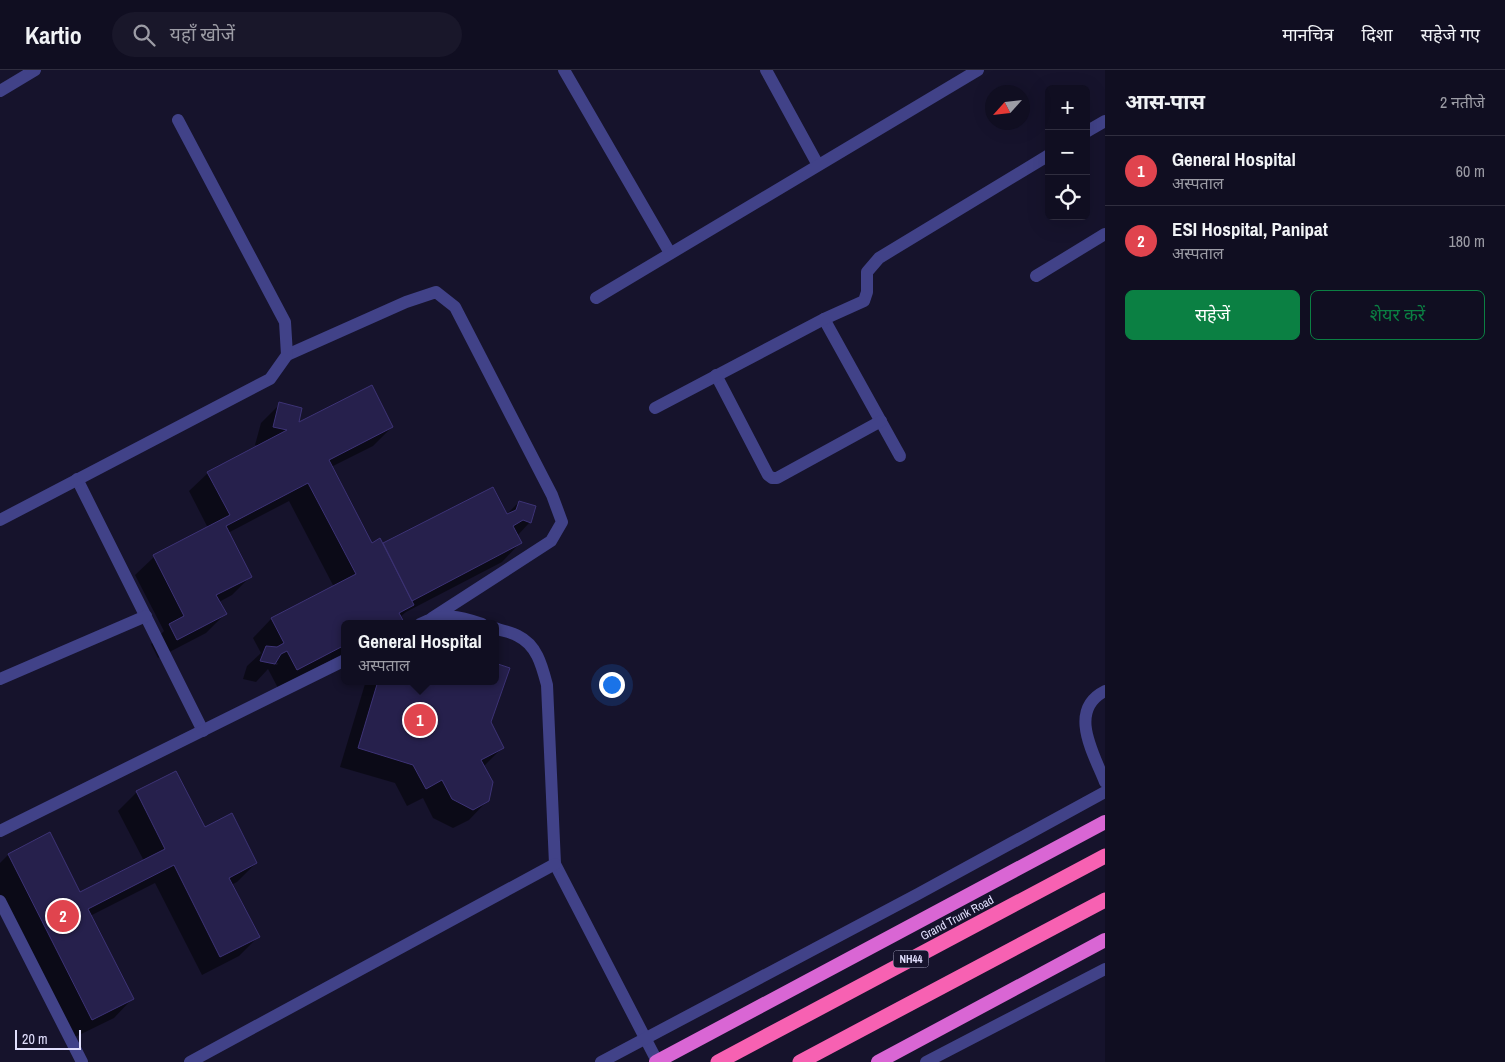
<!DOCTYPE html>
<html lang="hi">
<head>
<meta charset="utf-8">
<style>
  :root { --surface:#100e21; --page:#19172a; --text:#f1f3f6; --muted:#9c9ca5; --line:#302e3f; --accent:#0b8043 }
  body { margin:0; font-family:"Archivo Narrow","Noto Sans Devanagari",sans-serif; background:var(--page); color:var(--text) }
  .controls { position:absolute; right:15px; top:15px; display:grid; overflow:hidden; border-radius:8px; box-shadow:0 5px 20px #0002 }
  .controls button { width:45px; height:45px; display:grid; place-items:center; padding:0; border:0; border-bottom:1px solid var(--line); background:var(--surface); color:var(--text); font:25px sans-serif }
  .compass { position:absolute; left:985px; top:15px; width:45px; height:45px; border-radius:50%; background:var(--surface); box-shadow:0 5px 20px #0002; rotate:243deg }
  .scale { position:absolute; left:15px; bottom:12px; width:66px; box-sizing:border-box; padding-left:5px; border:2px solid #e1dffd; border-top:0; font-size:14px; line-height:18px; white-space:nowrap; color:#e1dffd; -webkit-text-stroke:4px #16132c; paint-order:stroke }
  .you { position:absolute; left:611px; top:614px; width:18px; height:18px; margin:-12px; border:4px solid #fff; border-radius:50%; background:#1a73e8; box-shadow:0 0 0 8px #1a73e833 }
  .badge { display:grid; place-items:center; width:32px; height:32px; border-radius:50%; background:var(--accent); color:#fff; font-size:16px; font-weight:700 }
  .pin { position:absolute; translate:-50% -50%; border:2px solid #fff; box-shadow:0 1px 5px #0006 }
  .popup { position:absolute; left:341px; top:550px; width:158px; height:65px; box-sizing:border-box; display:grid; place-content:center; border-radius:8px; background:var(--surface); filter:drop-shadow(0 1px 4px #0005); font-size:16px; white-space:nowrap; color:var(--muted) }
  .popup b { font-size:19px; color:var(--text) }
  .popup::after { content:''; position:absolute; left:50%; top:100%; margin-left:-10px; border:10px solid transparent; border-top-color:var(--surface) }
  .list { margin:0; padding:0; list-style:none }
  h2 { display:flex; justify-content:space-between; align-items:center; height:65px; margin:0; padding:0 20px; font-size:21px }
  h2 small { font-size:16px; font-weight:400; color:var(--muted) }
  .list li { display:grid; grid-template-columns:32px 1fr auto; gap:15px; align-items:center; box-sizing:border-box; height:70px; padding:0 20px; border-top:1px solid var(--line) }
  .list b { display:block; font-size:19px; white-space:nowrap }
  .list p { margin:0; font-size:16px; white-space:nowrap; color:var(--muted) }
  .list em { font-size:16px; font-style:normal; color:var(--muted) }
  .actions { display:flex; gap:10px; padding:15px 20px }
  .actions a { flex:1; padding:11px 0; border:1px solid var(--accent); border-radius:8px; text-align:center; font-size:18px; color:var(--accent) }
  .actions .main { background:var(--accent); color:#fff }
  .icon { flex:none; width:28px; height:28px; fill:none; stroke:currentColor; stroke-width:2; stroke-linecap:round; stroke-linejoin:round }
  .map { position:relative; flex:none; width:1105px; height:992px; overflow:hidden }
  header { display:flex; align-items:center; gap:30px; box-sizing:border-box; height:70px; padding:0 25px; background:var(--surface); border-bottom:1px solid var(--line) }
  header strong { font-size:24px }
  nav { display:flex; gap:28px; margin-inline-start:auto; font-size:18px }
  .search { width:350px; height:45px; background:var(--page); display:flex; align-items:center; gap:12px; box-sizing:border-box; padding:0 18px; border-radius:28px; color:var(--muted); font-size:19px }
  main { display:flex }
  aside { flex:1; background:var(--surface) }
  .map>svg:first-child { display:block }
  .shadow { fill:#0007; fill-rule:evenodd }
  .building { fill:#26204c; stroke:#3d3376 }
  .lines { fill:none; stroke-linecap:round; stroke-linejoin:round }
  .service { stroke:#414288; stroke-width:12 }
  .minor { stroke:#414288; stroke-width:12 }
  .tertiary { stroke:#414288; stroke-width:12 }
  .trunk { stroke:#d966d4; stroke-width:14 }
  .motorway { stroke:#f761b2; stroke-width:15 }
  .labels { text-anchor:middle; stroke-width:4.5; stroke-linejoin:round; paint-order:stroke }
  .shield { fill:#16132c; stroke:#a4a2be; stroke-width:1 }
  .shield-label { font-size:11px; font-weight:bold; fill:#e1dffd }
  .street-label { font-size:12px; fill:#e1dffd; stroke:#16132c }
</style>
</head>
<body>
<header>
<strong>Kartio</strong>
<div class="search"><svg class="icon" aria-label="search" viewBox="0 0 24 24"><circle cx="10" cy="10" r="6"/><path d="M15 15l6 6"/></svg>यहाँ खोजें</div>
<nav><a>मानचित्र</a><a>दिशा</a><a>सहेजे गए</a></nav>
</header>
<main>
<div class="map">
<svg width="1105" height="992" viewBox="0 0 1105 992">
  <rect width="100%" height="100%" fill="#16132c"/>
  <g class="shadow">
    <path d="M280 334 297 355 392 357 373 376 331 397 371 474 382 475 493 418 506 445 519 432 530 452 517 466 520 473 502 492 406 542 400 547 345 554V583L278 618 268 599 256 612 243 609 247 596 261 583 253 568 271 549 334 517 289 431 228 463 251 506 232 525 219 532 225 544 206 563 158 588 151 574 164 561 135 505 154 487 208 458 189 421 208 403 259 376 255 375 261 353ZM265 590 278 593 277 595 263 592Z"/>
    <path d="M495 594 508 599 489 652 502 678 483 697 488 730 469 750 453 758 433 748 423 728 407 736 395 713 340 697 365 614 368 611H495Z"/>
    <path d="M137 722 204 759 256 793 237 812 231 815 258 867 239 886 202 905 155 813 90 846 132 929 114 948 73 968 0 824V793L8 785 49 764 80 824 144 791 118 741Z"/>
  </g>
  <g class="building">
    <path d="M372 315 393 357 329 390 372 473 380 468 414 535 399 543 405 554H345V575L297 600 287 581 281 584 275 594 260 591 266 576 277 577 284 573 271 548 356 504 308 413 226 456 252 507 216 525 227 544 177 570 169 554 184 546 153 485 230 445 207 402 287 360 273 357 279 332 302 338 299 352Z"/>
    <path d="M493 417 507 444 516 440 519 431 536 436 531 453 523 450 513 456 522 473 412 531 383 473Z"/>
    <path d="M495 593 510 598 491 652 504 678 481 690 493 712 489 731 473 740 452 729 442 710 426 719 413 695 358 678 378 611H495Z"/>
    <path d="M176 701 205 757 232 743 257 793 229 808 260 867 220 887 174 795 88 839 134 929 92 950 8 784 50 762 80 822 165 779 136 721Z"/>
  </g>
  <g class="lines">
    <g class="service">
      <path d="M287 285 406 232 436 222 455 237 552 425 562 452 551 471 432 548"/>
      <path d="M77 409 203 661"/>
      <path d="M0 450 270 309 287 285 285 252 178 50"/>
      <path d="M420 554C443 542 459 546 482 554"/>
      <path d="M495 558C502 561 511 562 518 566 537 575 542 596 547 615L555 794 657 991"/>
      <path d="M0 609 146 546"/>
      <path d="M1105 621C1067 640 1094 684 1105 712"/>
      <path d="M0 761 345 590"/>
      <path d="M0 831 82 992"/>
      <path d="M190 992 555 794"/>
      <path d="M601 992 918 824 1105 722"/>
    </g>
    <g class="minor">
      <path d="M564 0 670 183"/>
      <path d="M766 0 818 95"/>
      <path d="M1086 62 1105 51"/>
      <path d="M1036 206 1105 164"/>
      <path d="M596 228 978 0"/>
      <path d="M824 249 900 386"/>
      <path d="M716 305 768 405 772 408H777L881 351"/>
      <path d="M655 338 824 249 864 231 867 222V202L879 188 1049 85"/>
    </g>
    <g class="tertiary">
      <path d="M0 21 35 0"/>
      <path d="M926 992 1105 899"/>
    </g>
    <g class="trunk">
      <path d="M656 992 1105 752"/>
      <path d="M878 992 1105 870"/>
    </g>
    <g class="motorway">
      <path d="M718 992 1105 786"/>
      <path d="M800 992 1105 830"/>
    </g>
  </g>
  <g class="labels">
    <rect class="shield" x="893.5" y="880.5" width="35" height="17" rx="4"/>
    <g class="shield-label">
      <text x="911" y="893">NH44</text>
    </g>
    <g class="street-label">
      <text transform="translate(957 848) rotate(-28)" y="4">Grand Trunk Road</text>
    </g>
  </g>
</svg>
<div class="controls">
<button>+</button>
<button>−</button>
<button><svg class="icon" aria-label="locate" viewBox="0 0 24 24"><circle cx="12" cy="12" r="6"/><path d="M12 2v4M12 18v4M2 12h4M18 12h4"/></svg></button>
</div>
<svg class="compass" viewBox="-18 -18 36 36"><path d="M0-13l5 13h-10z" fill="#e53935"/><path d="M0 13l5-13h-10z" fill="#9c9ca5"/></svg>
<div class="scale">20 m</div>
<div class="you"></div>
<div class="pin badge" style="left:420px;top:650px;background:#e0444e">1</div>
<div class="popup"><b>General Hospital</b>अस्पताल</div>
<div class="pin badge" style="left:63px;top:846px;background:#e0444e">2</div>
</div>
<aside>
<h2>आस-पास<small>2 नतीजे</small></h2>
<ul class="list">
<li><span class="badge" style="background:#e0444e">1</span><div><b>General Hospital</b><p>अस्पताल</p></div><em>60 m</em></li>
<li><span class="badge" style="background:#e0444e">2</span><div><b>ESI Hospital, Panipat</b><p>अस्पताल</p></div><em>180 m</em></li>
</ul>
<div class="actions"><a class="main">सहेजें</a><a>शेयर करें</a></div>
</aside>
</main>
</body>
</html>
